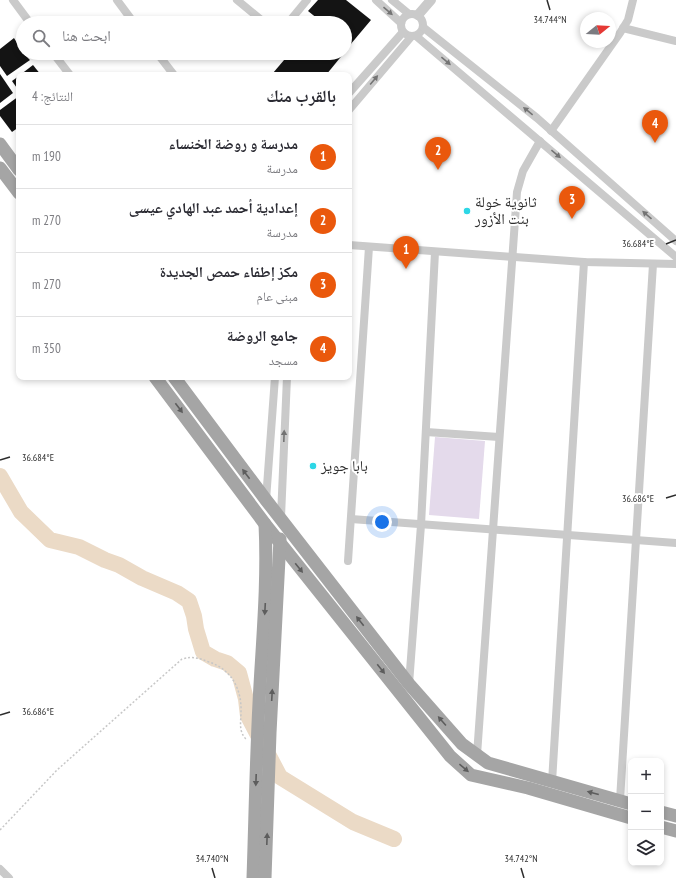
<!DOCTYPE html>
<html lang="ar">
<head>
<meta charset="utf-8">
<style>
  :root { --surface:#fff; --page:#f2f2f3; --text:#2b2b33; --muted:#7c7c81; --line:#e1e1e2; --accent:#ea580c }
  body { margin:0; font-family:"PT Sans Narrow","Noto Naskh Arabic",sans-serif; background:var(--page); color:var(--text); direction:rtl }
  .controls { position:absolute; right:12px; bottom:12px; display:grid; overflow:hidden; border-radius:8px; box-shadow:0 2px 6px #0003 }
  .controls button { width:36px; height:36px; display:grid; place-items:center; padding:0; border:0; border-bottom:1px solid var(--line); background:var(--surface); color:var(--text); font:20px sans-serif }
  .compass { position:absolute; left:580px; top:12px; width:36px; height:36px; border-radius:50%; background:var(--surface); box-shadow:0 2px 6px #0003; rotate:72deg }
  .you { position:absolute; left:382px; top:522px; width:14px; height:14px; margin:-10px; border:3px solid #fff; border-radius:50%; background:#1a73e8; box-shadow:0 0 0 6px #1a73e833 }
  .badge { display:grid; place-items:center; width:26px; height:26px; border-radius:50%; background:var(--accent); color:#fff; font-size:13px; font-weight:700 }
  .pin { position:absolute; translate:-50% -33px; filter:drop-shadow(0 1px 2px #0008) }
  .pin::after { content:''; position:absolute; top:21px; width:14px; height:12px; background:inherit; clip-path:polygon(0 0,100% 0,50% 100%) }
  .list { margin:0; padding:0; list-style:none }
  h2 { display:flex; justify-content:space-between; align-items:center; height:52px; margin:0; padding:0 16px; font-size:17px }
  h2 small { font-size:13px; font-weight:400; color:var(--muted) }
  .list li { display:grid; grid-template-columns:26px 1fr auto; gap:12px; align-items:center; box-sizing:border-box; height:64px; padding:0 16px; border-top:1px solid var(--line) }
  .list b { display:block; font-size:15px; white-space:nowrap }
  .list p { margin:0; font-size:13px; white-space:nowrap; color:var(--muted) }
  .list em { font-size:13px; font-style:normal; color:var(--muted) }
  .icon { flex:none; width:22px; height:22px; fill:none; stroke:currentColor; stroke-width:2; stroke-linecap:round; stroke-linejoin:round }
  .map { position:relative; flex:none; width:676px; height:878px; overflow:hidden; direction:ltr }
  .search { position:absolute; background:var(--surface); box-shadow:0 2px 6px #0003; left:16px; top:16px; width:336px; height:44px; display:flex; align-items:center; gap:10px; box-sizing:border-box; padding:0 14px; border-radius:22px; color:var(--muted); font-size:15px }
  .panel { position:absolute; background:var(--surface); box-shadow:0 2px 6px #0003; left:16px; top:72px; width:336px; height:308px; border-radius:8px; direction:rtl }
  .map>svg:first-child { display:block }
  .green { fill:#e4daeb }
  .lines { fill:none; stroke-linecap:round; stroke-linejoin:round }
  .river { stroke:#ebdac6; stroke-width:16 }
  .building { fill:#141414 }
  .path { stroke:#c7c7c7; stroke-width:1.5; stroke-dasharray:2 2; stroke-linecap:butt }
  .minor { stroke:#cacaca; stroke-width:8 }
  .tertiary { stroke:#cacaca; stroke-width:10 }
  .primary { stroke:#a5a5a5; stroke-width:13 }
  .oneway { fill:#747474 }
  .oneway2 { fill:#5d5d5d }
  .ticks { fill:none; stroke:#2d2d2d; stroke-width:1.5 }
  .poi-dot { fill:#2dd7e6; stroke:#fff; stroke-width:1.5 }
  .labels { text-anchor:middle; stroke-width:4; stroke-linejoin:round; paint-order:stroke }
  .poi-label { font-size:15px; fill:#2d2d2d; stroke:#fff; text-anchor:start }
  .ticks-label { font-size:10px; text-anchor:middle; fill:#2d2d2d; stroke:#fff; stroke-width:4; stroke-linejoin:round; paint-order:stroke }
</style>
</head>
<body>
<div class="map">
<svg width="676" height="878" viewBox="0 0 676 878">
  <rect width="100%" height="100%" fill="#fff"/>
  <path class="green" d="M435 437 485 441 479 519 429 515Z"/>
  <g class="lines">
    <path class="river" d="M0 476 21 512 50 540 79 547 105 560 119 565 142 578 177 593 189 601 194 616 196 629 203 652 215 659 227 663 239 673 246 699 248 716 280 777 353 822 394 839"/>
  </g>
  <g class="building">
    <path d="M318 0H346L371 20 350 45 345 41V23H323L308 11Z"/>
    <path d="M14 38 23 53 30 60 7 76 0 66V49Z"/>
    <path d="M290 53H344L326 75H275L273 73Z"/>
    <path d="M33 65 41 75H20Z"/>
    <path d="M0 74 13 93 0 103Z"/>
    <path d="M19 76V91L12 81Z"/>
    <path d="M19 96V127L12 132 0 116V110Z"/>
  </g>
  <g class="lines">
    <path class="path" d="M0 830 57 770 182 659C193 656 199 658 209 662 231 669 242 689 241 712 241 722 238 732 247 740"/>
    <g class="minor">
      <path d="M13 0 30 23"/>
      <path d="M117 0 134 23"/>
      <path d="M237 0 265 23"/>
      <path d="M376 0 401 23"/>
      <path d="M392 0 409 14"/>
      <circle cx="412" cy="25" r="11"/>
      <path d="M288 23 307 0"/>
      <path d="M424 28 537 118 676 241"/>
      <path d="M623 28 676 41"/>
      <path d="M416 36 676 257"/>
      <path d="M53 53 70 75"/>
      <path d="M157 53 174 75"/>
      <path d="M349 93 403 32"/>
      <path d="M349 110 411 37"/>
      <path d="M551 131 620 33 628 20 633 0"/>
      <path d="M349 245 584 262 676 264"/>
      <path d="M426 432 499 437"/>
      <path d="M266 500 275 377"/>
      <path d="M281 517 287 377"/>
      <path d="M351 519 676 543"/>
      <path d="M348 561 369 247"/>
      <path d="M409 684 421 525 435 252"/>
      <path d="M477 755 517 192 523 171 540 141"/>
      <path d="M552 782 584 262"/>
      <path d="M620 800 653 264"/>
      <path d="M0 869 9 878"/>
    </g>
    <path class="tertiary" d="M418 15 431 0"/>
    <g class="primary">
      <path d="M0 144 19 170"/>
      <path d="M0 168 19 193"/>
      <path d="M155 377 265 524 450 756 471 775 528 788 631 818"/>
      <path d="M174 377 266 500 409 684 462 744 488 763 631 804"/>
      <path d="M661 812 676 816"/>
      <path d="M661 827 676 831"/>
      <path d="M253 878C255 820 256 761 259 703 262 643 268 584 265 524"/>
      <path d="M265 878 270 733 280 539"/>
    </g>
  </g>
  <defs><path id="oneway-solid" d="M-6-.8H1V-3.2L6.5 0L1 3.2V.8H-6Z"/></defs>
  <g class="oneway">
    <use href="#oneway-solid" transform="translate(388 11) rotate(41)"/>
    <use href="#oneway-solid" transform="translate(446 61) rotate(40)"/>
    <use href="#oneway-solid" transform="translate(374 80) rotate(-50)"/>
    <use href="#oneway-solid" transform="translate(528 111) rotate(-141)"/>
    <use href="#oneway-solid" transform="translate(556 154) rotate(40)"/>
    <use href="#oneway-solid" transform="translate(647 215) rotate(-139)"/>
    <use href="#oneway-solid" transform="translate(284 436) rotate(-88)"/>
  </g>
  <g class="oneway2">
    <use href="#oneway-solid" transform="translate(179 408) rotate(53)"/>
    <use href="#oneway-solid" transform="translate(246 474) rotate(-127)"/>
    <use href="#oneway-solid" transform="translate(299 568) rotate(51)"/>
    <use href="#oneway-solid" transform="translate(265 609) rotate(93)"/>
    <use href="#oneway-solid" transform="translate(360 621) rotate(-128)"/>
    <use href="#oneway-solid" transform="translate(381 669) rotate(51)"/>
    <use href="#oneway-solid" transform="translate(272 695) rotate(-87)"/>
    <use href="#oneway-solid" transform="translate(442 721) rotate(-131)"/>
    <use href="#oneway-solid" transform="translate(464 768) rotate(40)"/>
    <use href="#oneway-solid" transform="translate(256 780) rotate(92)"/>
    <use href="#oneway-solid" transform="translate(593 793) rotate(-165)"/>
    <use href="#oneway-solid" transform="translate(267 839) rotate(-88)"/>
  </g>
  <path class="ticks" d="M547 0 550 10M666 244 676 240M0 460 10 457M666 498 676 495M0 715 10 712M212 868 215 878M521 868 524 878"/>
  <g class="poi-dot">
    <circle cx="467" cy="211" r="4"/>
    <circle cx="313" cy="466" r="4"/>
  </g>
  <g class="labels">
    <g class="poi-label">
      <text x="475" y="207">ثانوية خولة<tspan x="475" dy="17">بنت الأزور</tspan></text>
      <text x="321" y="471">بابا جويز</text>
    </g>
  </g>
  <g class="ticks-label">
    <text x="550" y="23">34.744°N</text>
    <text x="638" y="247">36.684°E</text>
    <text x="38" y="461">36.684°E</text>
    <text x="638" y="502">36.686°E</text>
    <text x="38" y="715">36.686°E</text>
    <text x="212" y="862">34.740°N</text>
    <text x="521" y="862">34.742°N</text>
  </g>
</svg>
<div class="controls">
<button>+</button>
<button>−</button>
<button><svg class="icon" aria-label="layers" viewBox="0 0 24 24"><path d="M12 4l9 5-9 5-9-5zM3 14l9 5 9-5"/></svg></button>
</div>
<svg class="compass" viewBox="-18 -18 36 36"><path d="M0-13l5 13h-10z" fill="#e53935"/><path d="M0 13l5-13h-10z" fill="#7c7c81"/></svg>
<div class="you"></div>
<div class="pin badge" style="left:406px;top:269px">1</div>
<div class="pin badge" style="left:438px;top:170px">2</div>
<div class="pin badge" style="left:572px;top:219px">3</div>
<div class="pin badge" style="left:655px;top:143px">4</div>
<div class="search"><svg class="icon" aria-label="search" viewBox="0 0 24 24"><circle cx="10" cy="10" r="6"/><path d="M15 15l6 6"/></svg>ابحث هنا</div>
<section class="panel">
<h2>بالقرب منك<small>النتائج: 4</small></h2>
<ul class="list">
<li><span class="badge">1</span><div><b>مدرسة و روضة الخنساء</b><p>مدرسة</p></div><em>190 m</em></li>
<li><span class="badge">2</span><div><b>إعدادية أحمد عبد الهادي عيسى</b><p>مدرسة</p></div><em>270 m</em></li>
<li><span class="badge">3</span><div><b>مكز إطفاء حمص الجديدة</b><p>مبنى عام</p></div><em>270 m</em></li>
<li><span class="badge">4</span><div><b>جامع الروضة</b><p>مسجد</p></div><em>350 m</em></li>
</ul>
</section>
</div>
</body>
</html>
